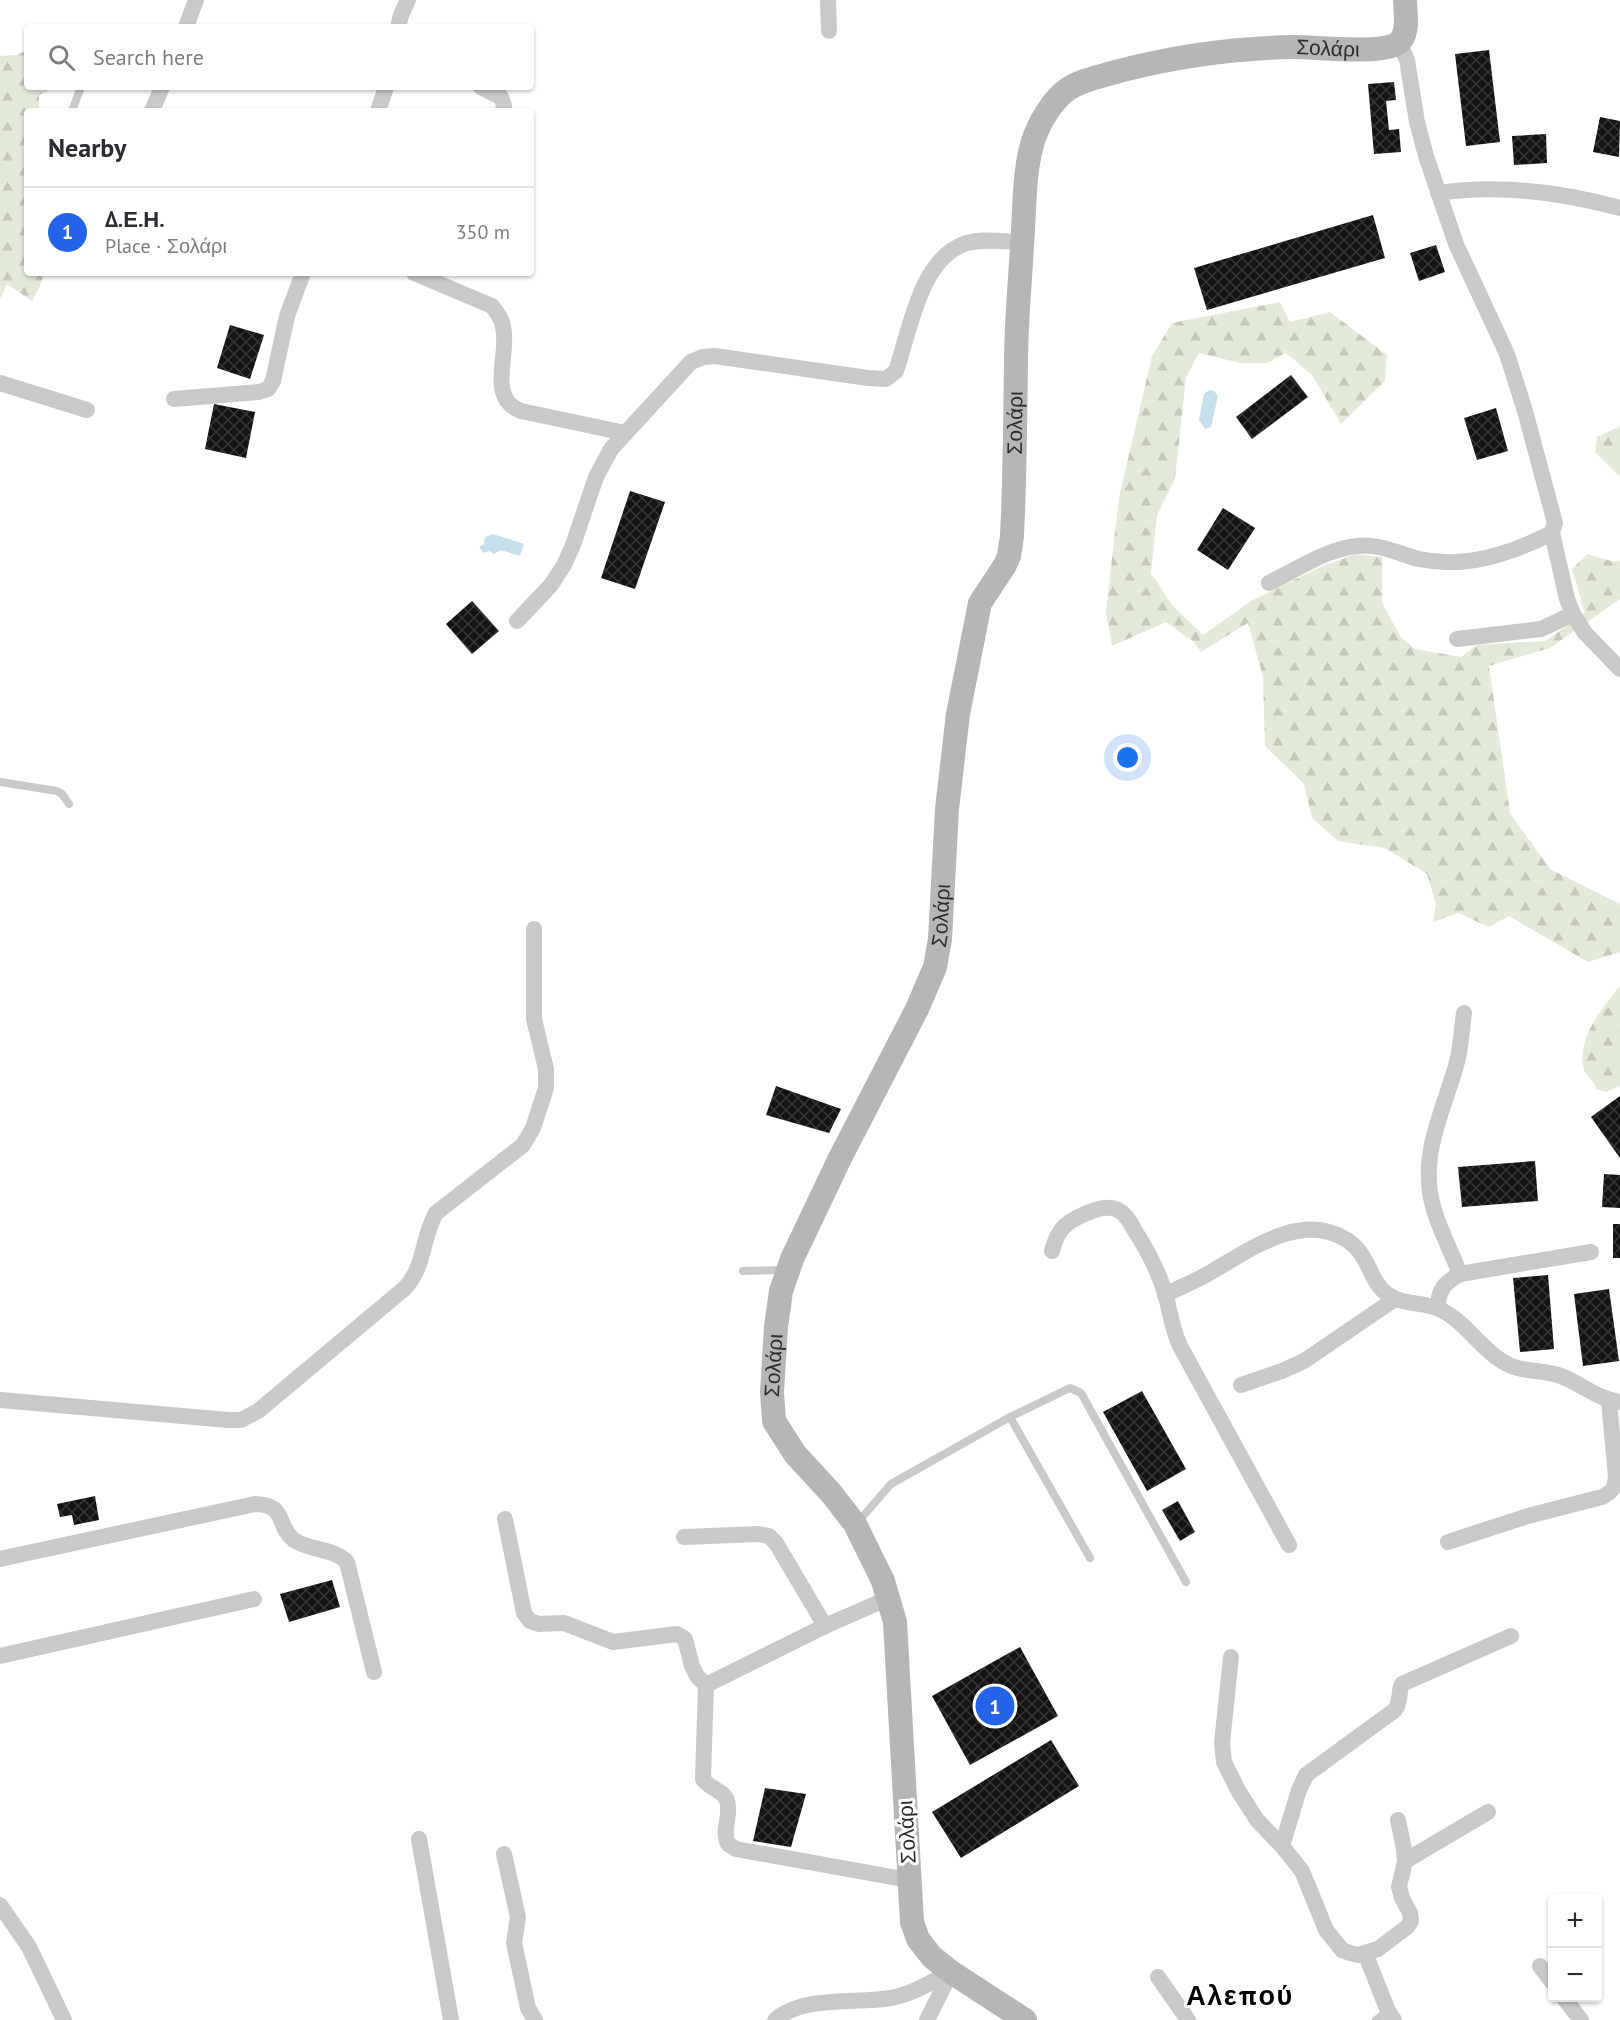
<!DOCTYPE html>
<html lang="en">
<head>
<meta charset="utf-8">
<style>
  :root { --surface:#fff; --page:#f2f2f3; --text:#2b2b33; --muted:#7c7c81; --line:#e1e1e2; --accent:#2563eb }
  body { margin:0; font-family:"PT Sans",sans-serif; background:var(--page); color:var(--text) }
  .controls { position:absolute; right:18px; bottom:18px; display:grid; overflow:hidden; border-radius:6px; box-shadow:0 2px 4px #0004 }
  .controls button { width:54px; height:54px; display:grid; place-items:center; padding:0; border:0; border-bottom:2px solid var(--line); background:var(--surface); color:var(--text); font:30px sans-serif }
  .you { position:absolute; left:1128px; top:758px; width:21px; height:21px; margin:-15px; border:4px solid #fff; border-radius:50%; background:#1a73e8; box-shadow:0 0 0 9px #1a73e833 }
  .badge { display:grid; place-items:center; width:39px; height:39px; border-radius:50%; background:var(--accent); color:#fff; font-size:20px; font-weight:700 }
  .pin { position:absolute; translate:-50% -50%; border:3px solid #fff; box-shadow:0 2px 6px #0006 }
  .list { margin:0; padding:0; list-style:none }
  h2 { display:flex; justify-content:space-between; align-items:center; height:78px; margin:0; padding:0 24px; font-size:26px }
  h2 small { font-size:20px; font-weight:400; color:var(--muted) }
  .list li { display:grid; grid-template-columns:39px 1fr auto; gap:18px; align-items:center; box-sizing:border-box; height:90px; padding:0 24px; border-top:2px solid var(--line) }
  .list b { display:block; font-size:22px; white-space:nowrap }
  .list p { margin:0; font-size:20px; white-space:nowrap; color:var(--muted) }
  .list em { font-size:20px; font-style:normal; color:var(--muted) }
  .icon { flex:none; width:33px; height:33px; fill:none; stroke:currentColor; stroke-width:2; stroke-linecap:round; stroke-linejoin:round }
  .map { position:relative; flex:none; width:1620px; height:2020px; overflow:hidden }
  .search { position:absolute; background:var(--surface); box-shadow:0 2px 4px #0004; left:24px; top:24px; width:510px; height:66px; display:flex; align-items:center; gap:15px; box-sizing:border-box; padding:0 21px; border-radius:6px; color:var(--muted); font-size:22px }
  .panel { position:absolute; background:var(--surface); box-shadow:0 2px 4px #0004; left:24px; top:108px; width:510px; height:168px; border-radius:6px }
  .map>svg:first-child { display:block }
  .forest { fill:url(#forest-firs) }
  .water { fill:#c5e0eb }
  .building { fill:url(#building-cross-hatch) }
  .lines { fill:none; stroke-linecap:round; stroke-linejoin:round }
  .lane { stroke:#c9c9c9; stroke-width:8 }
  .street { stroke:#c9c9c9; stroke-width:16 }
  .secondary { stroke:#b6b6b6; stroke-width:24 }
  .labels { text-anchor:middle; stroke-width:6; stroke-linejoin:round; paint-order:stroke }
  .street-label { font-size:21px; fill:#2c2c2c; stroke:#fff }
  .district-label { font-size:27px; font-weight:bold; letter-spacing:1.5px; fill:#000; stroke:#fff }
</style>
</head>
<body>
<div class="map">
<svg width="1620" height="2020" viewBox="0 0 1620 2020">
  <defs>
    <pattern id="forest-firs" width="22" height="20" patternUnits="userSpaceOnUse" patternTransform="scale(1.5)"><rect width="22" height="20" fill="#e4ead9"/><path d="M5 1l3.5 6h-7zM16 11l3.5 6h-7z" fill="#c4c9ba"/></pattern>
    <pattern id="building-cross-hatch" width="8" height="8" patternUnits="userSpaceOnUse" patternTransform="scale(1.5)"><rect width="8" height="8" fill="#131313"/><path d="M0 0l8 8M0 8l8-8" fill="none" stroke="#363636"/></pattern>
  </defs>
  <rect width="100%" height="100%" fill="#fff"/>
  <g class="forest">
    <path d="M27 51V87H57L39 95V111H27V273H44L40 286 32 301 7 284 0 300V56L16 55Z"/>
    <path d="M1280 302 1290 322 1330 312 1387 355 1385 381 1341 424 1312 375 1286 353 1267 363H1240L1199 353 1186 377 1175 479 1157 515 1151 573 1172 605 1203 635 1251 601 1322 566 1356 554 1382 557V602L1400 636 1415 649 1461 657 1477 645 1545 641 1585 613 1572 569 1587 554 1615 562 1620 560V599L1550 648 1489 666 1510 813 1550 869 1620 904V952L1588 962 1509 916 1489 927 1458 913 1433 922 1436 904 1427 874 1385 848 1338 841 1312 818 1304 784 1265 746 1263 677 1248 623 1201 652 1194 642 1166 622 1112 646 1106 612 1119 497 1152 356 1172 323Z"/>
    <path d="M1620 426V477L1595 452 1597 437Z"/>
    <path d="M1620 986V1086L1606 1092 1596 1089C1593 1077 1587 1079 1584 1070 1575 1040 1603 1007 1620 986Z"/>
  </g>
  <g class="water">
    <path d="M1209 390 1214 391 1218 396 1211 427 1205 429 1199 420 1204 394Z"/>
    <path d="M493 534 524 544 520 556 501 550 494 554 489 551 484 553 479 547 484 544 485 537Z"/>
  </g>
  <g class="building">
    <path d="M1489 50 1500 142 1466 146 1455 54Z"/>
    <path d="M1394 82 1396 100 1386 101 1389 130 1399 129 1401 152 1374 154 1368 84Z"/>
    <path d="M1600 117 1620 121 1619 157 1593 152Z"/>
    <path d="M1546 134 1547 163 1514 165 1512 136Z"/>
    <path d="M1373 215 1385 258 1207 310 1194 268Z"/>
    <path d="M1436 245 1445 272 1419 281 1410 253Z"/>
    <path d="M230 325 264 335 250 379 217 368Z"/>
    <path d="M1291 375 1308 397 1252 439 1236 417Z"/>
    <path d="M214 404 255 412 246 458 205 449Z"/>
    <path d="M1496 408 1508 451 1477 460 1464 418Z"/>
    <path d="M630 491 665 502 635 589 601 578Z"/>
    <path d="M1223 508 1255 528 1228 570 1197 550Z"/>
    <path d="M472 601 499 631 472 654 446 624Z"/>
    <path d="M776 1086 841 1109 829 1133 766 1115Z"/>
    <path d="M1620 1096V1158L1591 1117Z"/>
    <path d="M1535 1161 1538 1201 1462 1207 1458 1167Z"/>
    <path d="M1604 1174 1620 1175V1208L1602 1207Z"/>
    <rect x="1613" y="1224" width="7" height="34"/>
    <path d="M1548 1275 1554 1349 1520 1352 1513 1278Z"/>
    <path d="M1609 1289 1619 1361 1583 1366 1574 1294Z"/>
    <path d="M1142 1391 1186 1469 1147 1491 1103 1412Z"/>
    <path d="M95 1496 99 1520 74 1525 72 1515 60 1517 57 1504Z"/>
    <path d="M1178 1501 1195 1532 1180 1541 1162 1510Z"/>
    <path d="M332 1580 340 1607 289 1622 280 1594Z"/>
    <path d="M1020 1647 1058 1716 970 1765 932 1696Z"/>
    <path d="M1051 1740 1079 1786 961 1858 932 1812Z"/>
    <path d="M765 1788 806 1794 791 1847 753 1841Z"/>
  </g>
  <g class="lines">
    <g class="lane">
      <path d="M72 111 81 87"/>
      <path d="M0 782 57 791 62 794 69 804"/>
      <path d="M743 1271 784 1270"/>
      <path d="M1010 1417 1090 1558"/>
      <path d="M858 1522 891 1484 1010 1417 1070 1388 1081 1393 1186 1582"/>
      <path d="M1376 2020 1388 2011"/>
    </g>
    <g class="street">
      <path d="M828 0 829 31"/>
      <path d="M186 27 196 0"/>
      <path d="M398 27 401 15 408 0"/>
      <path d="M1399 42 1407 60 1417 122 1426 156 1456 244 1507 354 1525 411 1555 523 1552 533 1567 599 1573 614 1585 633 1620 669"/>
      <path d="M481 87 501 97 504 105 503 111"/>
      <path d="M152 111 162 87"/>
      <path d="M378 111 386 87"/>
      <path d="M1438 193C1498 184 1561 192 1620 208"/>
      <path d="M414 273 492 306C497 313 502 318 503 327 510 354 486 398 521 411L625 433"/>
      <path d="M0 383 87 410"/>
      <path d="M174 399 259 392 268 389 273 381 287 316 303 273"/>
      <path d="M1269 583C1296 570 1326 549 1357 546 1379 543 1399 554 1419 559 1466 569 1510 554 1552 533"/>
      <path d="M517 621 551 585 564 565 573 545 596 477 611 449 691 362 703 357 715 356 868 378 886 379 896 371C910 331 920 257 967 243 984 238 1005 242 1022 242"/>
      <path d="M1457 639 1541 629 1573 614"/>
      <path d="M1052 1251C1058 1228 1066 1222 1087 1213 1097 1209 1108 1205 1118 1210 1126 1214 1131 1223 1135 1231 1148 1251 1158 1270 1165 1293 1170 1311 1172 1329 1180 1346L1289 1545"/>
      <path d="M1460 1274C1450 1248 1434 1220 1430 1192 1423 1144 1447 1103 1458 1058 1461 1044 1462 1028 1464 1013"/>
      <path d="M1165 1295C1179 1288 1193 1282 1206 1275 1247 1252 1300 1210 1347 1240 1370 1255 1369 1281 1387 1294 1402 1305 1423 1302 1439 1309 1464 1320 1479 1347 1502 1361 1519 1373 1539 1369 1558 1375 1580 1382 1596 1399 1620 1402"/>
      <path d="M1438 1308C1438 1290 1444 1283 1460 1274L1591 1252"/>
      <path d="M1241 1385 1282 1371 1304 1361 1395 1299"/>
      <path d="M0 1400 228 1420H241L258 1411 405 1288C425 1267 422 1237 436 1213L523 1145 533 1128 546 1088V1069L534 1019V929"/>
      <path d="M505 1519 524 1613 530 1621 539 1624 564 1623 613 1642 677 1634 685 1639 692 1666 697 1676 706 1685 703 1779C709 1789 724 1790 727 1801 732 1815 721 1830 728 1844L736 1849 909 1880"/>
      <path d="M684 1537 759 1534 769 1536 776 1543 825 1626"/>
      <path d="M1448 1542 1528 1516 1602 1497C1612 1492 1615 1488 1616 1477L1609 1401"/>
      <path d="M0 1559 255 1504C288 1505 275 1525 294 1540 310 1551 334 1548 347 1562L374 1672"/>
      <path d="M0 1656 254 1599"/>
      <path d="M1231 1657 1222 1743 1224 1762 1239 1792 1257 1820 1282 1846 1302 1871 1326 1930 1342 1950 1350 1953 1358 1955 1378 1949 1407 1927 1411 1921 1410 1913 1402 1898 1399 1887 1405 1861 1404 1849 1398 1820"/>
      <path d="M706 1685 825 1626 889 1598"/>
      <path d="M419 1839 451 2020"/>
      <path d="M1282 1846 1299 1790 1306 1775 1395 1710C1401 1702 1398 1693 1402 1684L1511 1636"/>
      <path d="M504 1854 518 1917 514 1943 528 2008 535 2020"/>
      <path d="M1405 1861 1488 1812"/>
      <path d="M0 1905 29 1947 64 2020"/>
      <path d="M1365 1953 1388 2011 1394 2020"/>
      <path d="M1540 1966 1552 1982"/>
      <path d="M1158 1977 1188 2020"/>
      <path d="M1564 1998 1581 2020"/>
      <path d="M775 2020C804 1995 855 2004 891 1998 913 1994 931 1982 951 1972"/>
      <path d="M927 2020 951 1972"/>
    </g>
    <path class="secondary" id="s1" d="M1025 2020 951 1972 932 1957 918 1939 912 1922 895 1622 883 1581 855 1524 831 1493 795 1454 774 1421 772 1392 776 1327 781 1291 792 1259 840 1158 917 1009 935 967 940 939 947 809 958 714 980 603 1005 565 1009 556 1012 536C1015 478 1015 420 1016 363 1016 324 1020 284 1022 245 1025 211 1023 174 1033 141 1039 123 1052 100 1068 89 1083 79 1103 76 1119 71 1177 56 1235 48 1295 47 1317 47 1381 55 1398 43 1410 34 1405 13 1405 0"/>
  </g>
  <g class="labels">
    <g class="street-label">
      <text dy="7" stroke="none"><textPath href="#s1" startOffset="2349">Σολάρι</textPath></text>
      <text dy="7" stroke="none"><textPath href="#s1" startOffset="1737">Σολάρι</textPath></text>
      <text dy="7" stroke="none"><textPath href="#s1" startOffset="1233">Σολάρι</textPath></text>
      <text dy="7" stroke="none"><textPath href="#s1" startOffset="747">Σολάρι</textPath></text>
      <text transform="translate(907 1832) rotate(-93)" y="7">Σολάρι</text>
    </g>
    <g class="district-label">
      <text x="1240" y="2005">Αλεπού</text>
    </g>
  </g>
</svg>
<div class="controls">
<button>+</button>
<button>−</button>
</div>
<div class="you"></div>
<div class="pin badge" style="left:995px;top:1706px">1</div>
<div class="search"><svg class="icon" aria-label="search" viewBox="0 0 24 24"><circle cx="10" cy="10" r="6"/><path d="M15 15l6 6"/></svg>Search here</div>
<section class="panel">
<h2>Nearby<small></small></h2>
<ul class="list">
<li><span class="badge">1</span><div><b>Δ.Ε.Η.</b><p>Place · Σολάρι</p></div><em>350 m</em></li>
</ul>
</section>
</div>
</body>
</html>
